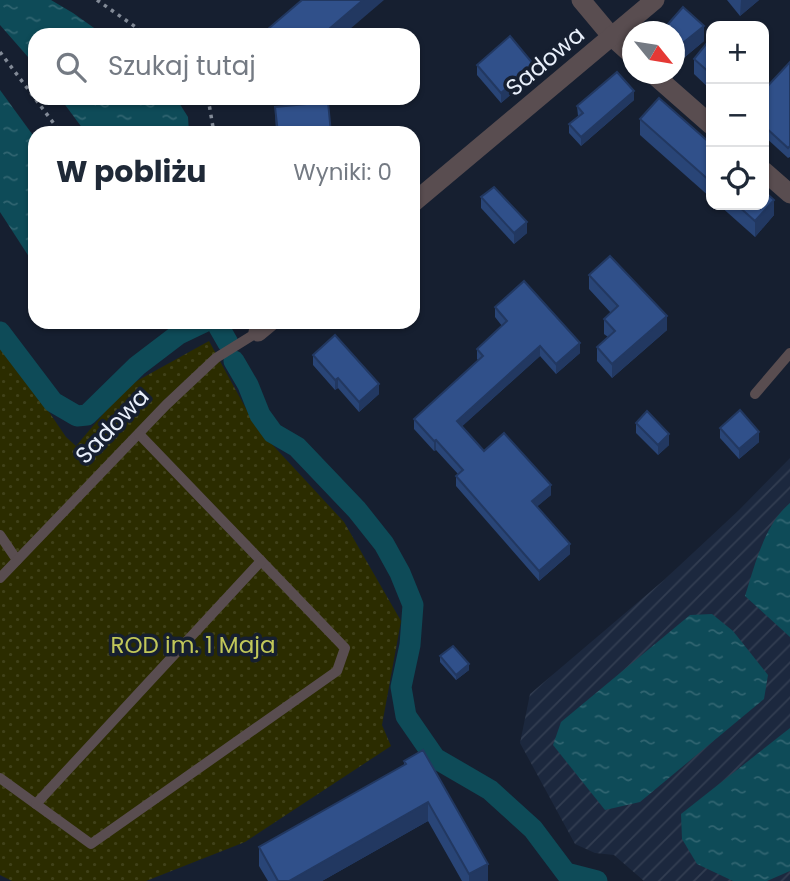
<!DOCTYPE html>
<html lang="pl">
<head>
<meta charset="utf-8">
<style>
  :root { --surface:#fff; --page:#f2f2f3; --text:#1f2937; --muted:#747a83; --line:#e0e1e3 }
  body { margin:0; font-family:Poppins,sans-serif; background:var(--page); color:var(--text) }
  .controls { position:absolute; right:21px; top:21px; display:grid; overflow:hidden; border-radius:14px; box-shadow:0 2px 5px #0004 }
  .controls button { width:63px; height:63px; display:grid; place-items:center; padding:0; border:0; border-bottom:2px solid var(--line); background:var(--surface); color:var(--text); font:35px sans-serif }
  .compass { position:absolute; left:622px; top:21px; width:63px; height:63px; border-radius:50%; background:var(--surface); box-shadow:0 2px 5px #0004; rotate:120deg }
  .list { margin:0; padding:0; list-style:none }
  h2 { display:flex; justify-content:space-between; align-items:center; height:91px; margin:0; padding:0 28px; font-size:30px }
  h2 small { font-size:23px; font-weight:400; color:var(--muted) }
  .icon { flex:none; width:38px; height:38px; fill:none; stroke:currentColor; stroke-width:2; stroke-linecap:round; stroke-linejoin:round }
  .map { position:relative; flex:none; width:790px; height:881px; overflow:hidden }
  .search { position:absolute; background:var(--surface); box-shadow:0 2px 5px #0004; left:28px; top:28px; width:392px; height:77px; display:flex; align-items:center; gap:18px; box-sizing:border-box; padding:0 24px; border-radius:21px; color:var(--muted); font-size:26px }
  .panel { position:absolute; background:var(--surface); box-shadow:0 2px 5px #0004; left:28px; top:126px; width:392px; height:203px; border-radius:21px }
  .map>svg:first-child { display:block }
  .industrial { fill:url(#industrial-furrows) }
  .garden { fill:url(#garden-dots) }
  .water { fill:url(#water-ripples) }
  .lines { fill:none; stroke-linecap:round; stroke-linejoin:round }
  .canal { stroke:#0e4b58; stroke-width:21 }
  .path { stroke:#828a97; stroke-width:3.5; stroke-dasharray:3.5 5; stroke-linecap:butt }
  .lane { stroke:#594d50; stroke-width:10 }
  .street { stroke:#594d50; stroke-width:19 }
  .wall { fill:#294577 }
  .shaded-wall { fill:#223861 }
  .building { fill:#30508a; stroke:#223861; stroke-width:2 }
  .labels { text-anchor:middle; stroke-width:7; stroke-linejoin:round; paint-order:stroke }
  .street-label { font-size:23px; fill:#e9f0fb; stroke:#161f30 }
  .park-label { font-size:23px; fill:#c1c759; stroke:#161f30 }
</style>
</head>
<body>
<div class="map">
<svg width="790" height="881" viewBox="0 0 790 881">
  <defs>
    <pattern id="industrial-furrows" width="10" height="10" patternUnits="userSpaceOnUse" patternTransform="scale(1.75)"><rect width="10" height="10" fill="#1c283e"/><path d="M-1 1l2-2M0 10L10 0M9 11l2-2" fill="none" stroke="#323d51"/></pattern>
    <pattern id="garden-dots" width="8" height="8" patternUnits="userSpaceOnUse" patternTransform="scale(1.75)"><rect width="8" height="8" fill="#2b2c00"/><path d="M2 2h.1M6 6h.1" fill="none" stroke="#404119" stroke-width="1.8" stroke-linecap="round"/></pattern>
    <pattern id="water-ripples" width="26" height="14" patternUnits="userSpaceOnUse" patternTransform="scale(1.75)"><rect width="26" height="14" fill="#0e4b58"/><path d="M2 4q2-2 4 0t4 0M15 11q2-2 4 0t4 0" fill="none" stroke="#316571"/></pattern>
  </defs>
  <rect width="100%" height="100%" fill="#161f30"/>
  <path class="industrial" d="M790 458V881H644L614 855 595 853 575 844 520 743 530 694 664 580 739 510Z"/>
  <path class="garden" d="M0 340 66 437 76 446 126 387 209 341 256 427 344 522 401 621 382 725 391 746 245 842 146 881H12L0 875Z"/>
  <g class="water">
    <path d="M0 0H51L73 13 104 35H35V65L0 25Z"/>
    <path d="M0 90 35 138V266L0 212Z"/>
    <path d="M60 98H176L188 117 189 133H86Z"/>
    <path d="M790 503V637L745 596C755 565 764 525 790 503Z"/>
    <path d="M712 614 733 631 768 675 764 699 640 802 605 810 553 745 561 722 690 615Z"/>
    <path d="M790 728V871L767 881H733L697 864 682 839 681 814Z"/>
  </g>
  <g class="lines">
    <g class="canal">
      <path d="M216 322 228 343"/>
      <path d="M0 332 53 402 77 416 87 415 137 366 179 334 204 322"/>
      <path d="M234 361 248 385 260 415 273 433 297 447 357 510 384 544 400 573 413 605 410 645 401 687 406 716 435 758 490 790 533 829 566 873 597 881"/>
    </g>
    <g class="path">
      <path d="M97 0 147 35"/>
      <path d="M0 52 61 133"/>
      <path d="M208 98 214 133"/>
    </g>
    <g class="lane">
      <path d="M755 394 790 353"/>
      <path d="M0 535 17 560"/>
      <path d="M0 578 166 405 216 358 258 332"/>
      <path d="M0 778 91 844 337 671 345 648 139 434"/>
      <path d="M36 804 261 561"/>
    </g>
    <g class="street">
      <path d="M581 0 612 37 632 55"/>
      <path d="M653 74 711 125"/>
      <path d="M764 171 790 194"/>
      <path d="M413 203 655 0"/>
      <path d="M258 332 270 322"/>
    </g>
  </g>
  <g class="wall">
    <path d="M727 0H759L740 16Z"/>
    <path d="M683 7 704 26V41L679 62 675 57V32H662V31Z"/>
    <path d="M711 38V90L694 74V59Z"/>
    <path d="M790 62V157L788 158 764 136V91Z"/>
    <path d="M477 65 534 75 501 103 477 75Z"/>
    <path d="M634 100 581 146 569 133V124L578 116 577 106Z"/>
    <path d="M275 107 331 133H276Z"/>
    <path d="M640 119 711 144V198L640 135Z"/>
    <path d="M481 197 527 233 514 244 481 208Z"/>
    <path d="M719 205H764L774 215 755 237Z"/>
    <path d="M589 275 667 330 612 378 597 361V347L608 337 604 334V319L611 313 589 289Z"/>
    <path d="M495 307 580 353 556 374 540 356 462 426 484 451 551 495 537 506 570 554 539 581 456 486V476L458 474 436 450 434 451 414 429V419L478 360 477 359V349L502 326 495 317Z"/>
    <path d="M313 355 379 394 359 412 338 388 335 390 313 365Z"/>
    <path d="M636 423 669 445 658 455 636 433Z"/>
    <path d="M720 428 759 442 739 459 720 438Z"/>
    <path d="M440 656 469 670 456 680 440 662Z"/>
    <path d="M404 761 488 881H462L428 821 322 881H268L259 866V847L404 765Z"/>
  </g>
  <g class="shaded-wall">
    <path d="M363 0H384L343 35H322Z"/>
    <path d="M741 0H759L740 16Z"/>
    <path d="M704 26V41L679 62V46Z"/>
    <path d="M534 65V75L501 103V93Z"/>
    <path d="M634 91V100L581 146V137Z"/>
    <path d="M774 200V215L755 237V221Z"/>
    <path d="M527 222V233L514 244V233Z"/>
    <path d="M667 316V330L612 378V364Z"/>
    <path d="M580 343V353L556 374V364Z"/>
    <path d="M540 346V356L457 431V421Z"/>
    <path d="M338 378V388L335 390V380Z"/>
    <path d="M379 384V394L359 412V402Z"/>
    <path d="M759 432V442L739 459V449Z"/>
    <path d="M669 434V445L658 455V445Z"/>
    <path d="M436 440V450L434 451V441Z"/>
    <path d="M551 485V495L532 511V501Z"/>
    <path d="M570 544V554L539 581V571Z"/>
    <path d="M469 664V670L456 680V675Z"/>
    <path d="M428 802V821L322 881H289Z"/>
    <path d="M488 864V881H469V874Z"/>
  </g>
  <g class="building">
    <path d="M302 0H363L322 35H273L268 29Z"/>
    <path d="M683 7 704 26 679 46 675 42V32L662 31Z"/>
    <path d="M510 36 534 65 501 93 477 65Z"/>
    <path d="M711 38V74L694 59Z"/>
    <path d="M790 62V146L788 148 764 126V90Z"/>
    <path d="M617 72 634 91 581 137 569 124 583 113 577 106Z"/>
    <path d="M659 98 711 144V182L640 119Z"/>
    <path d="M328 102 331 133H278L275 107Z"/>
    <path d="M494 187 527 222 514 233 481 197Z"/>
    <path d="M764 191 774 200 755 221 737 205H764Z"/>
    <path d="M610 256 667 316 612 364 597 347 615 331 604 319 618 306 589 275Z"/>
    <path d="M524 281 580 343 556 364 540 346 457 421 484 451 504 433 551 485 532 501 570 544 539 571 456 476 463 470 436 440 434 441 414 419 483 356 477 349 507 321 495 307Z"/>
    <path d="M335 335 379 384 359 402 338 378 335 380 313 355Z"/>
    <path d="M740 410 759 432 739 449 720 428Z"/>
    <path d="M647 411 669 434 658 445 636 423Z"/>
    <path d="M453 646 469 664 456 675 440 656Z"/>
    <path d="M423 750 488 864 469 874 428 802 289 881H278L259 847 406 764 404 761Z"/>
  </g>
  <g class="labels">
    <g class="street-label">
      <text transform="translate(545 61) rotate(-40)" y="8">Sadowa</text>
      <text transform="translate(112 426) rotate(-46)" y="8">Sadowa</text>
    </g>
    <g class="park-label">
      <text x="193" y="653">ROD im. 1 Maja</text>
    </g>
  </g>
</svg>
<div class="controls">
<button>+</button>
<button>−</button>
<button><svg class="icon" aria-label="locate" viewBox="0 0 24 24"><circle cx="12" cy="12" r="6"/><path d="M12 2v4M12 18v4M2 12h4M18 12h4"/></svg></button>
</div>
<svg class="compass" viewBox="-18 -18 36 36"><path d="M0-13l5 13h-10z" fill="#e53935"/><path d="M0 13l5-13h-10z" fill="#747a83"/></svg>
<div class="search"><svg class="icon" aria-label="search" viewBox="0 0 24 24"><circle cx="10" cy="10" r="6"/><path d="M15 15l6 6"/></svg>Szukaj tutaj</div>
<section class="panel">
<h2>W pobliżu<small>Wyniki: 0</small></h2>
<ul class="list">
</ul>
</section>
</div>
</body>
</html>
